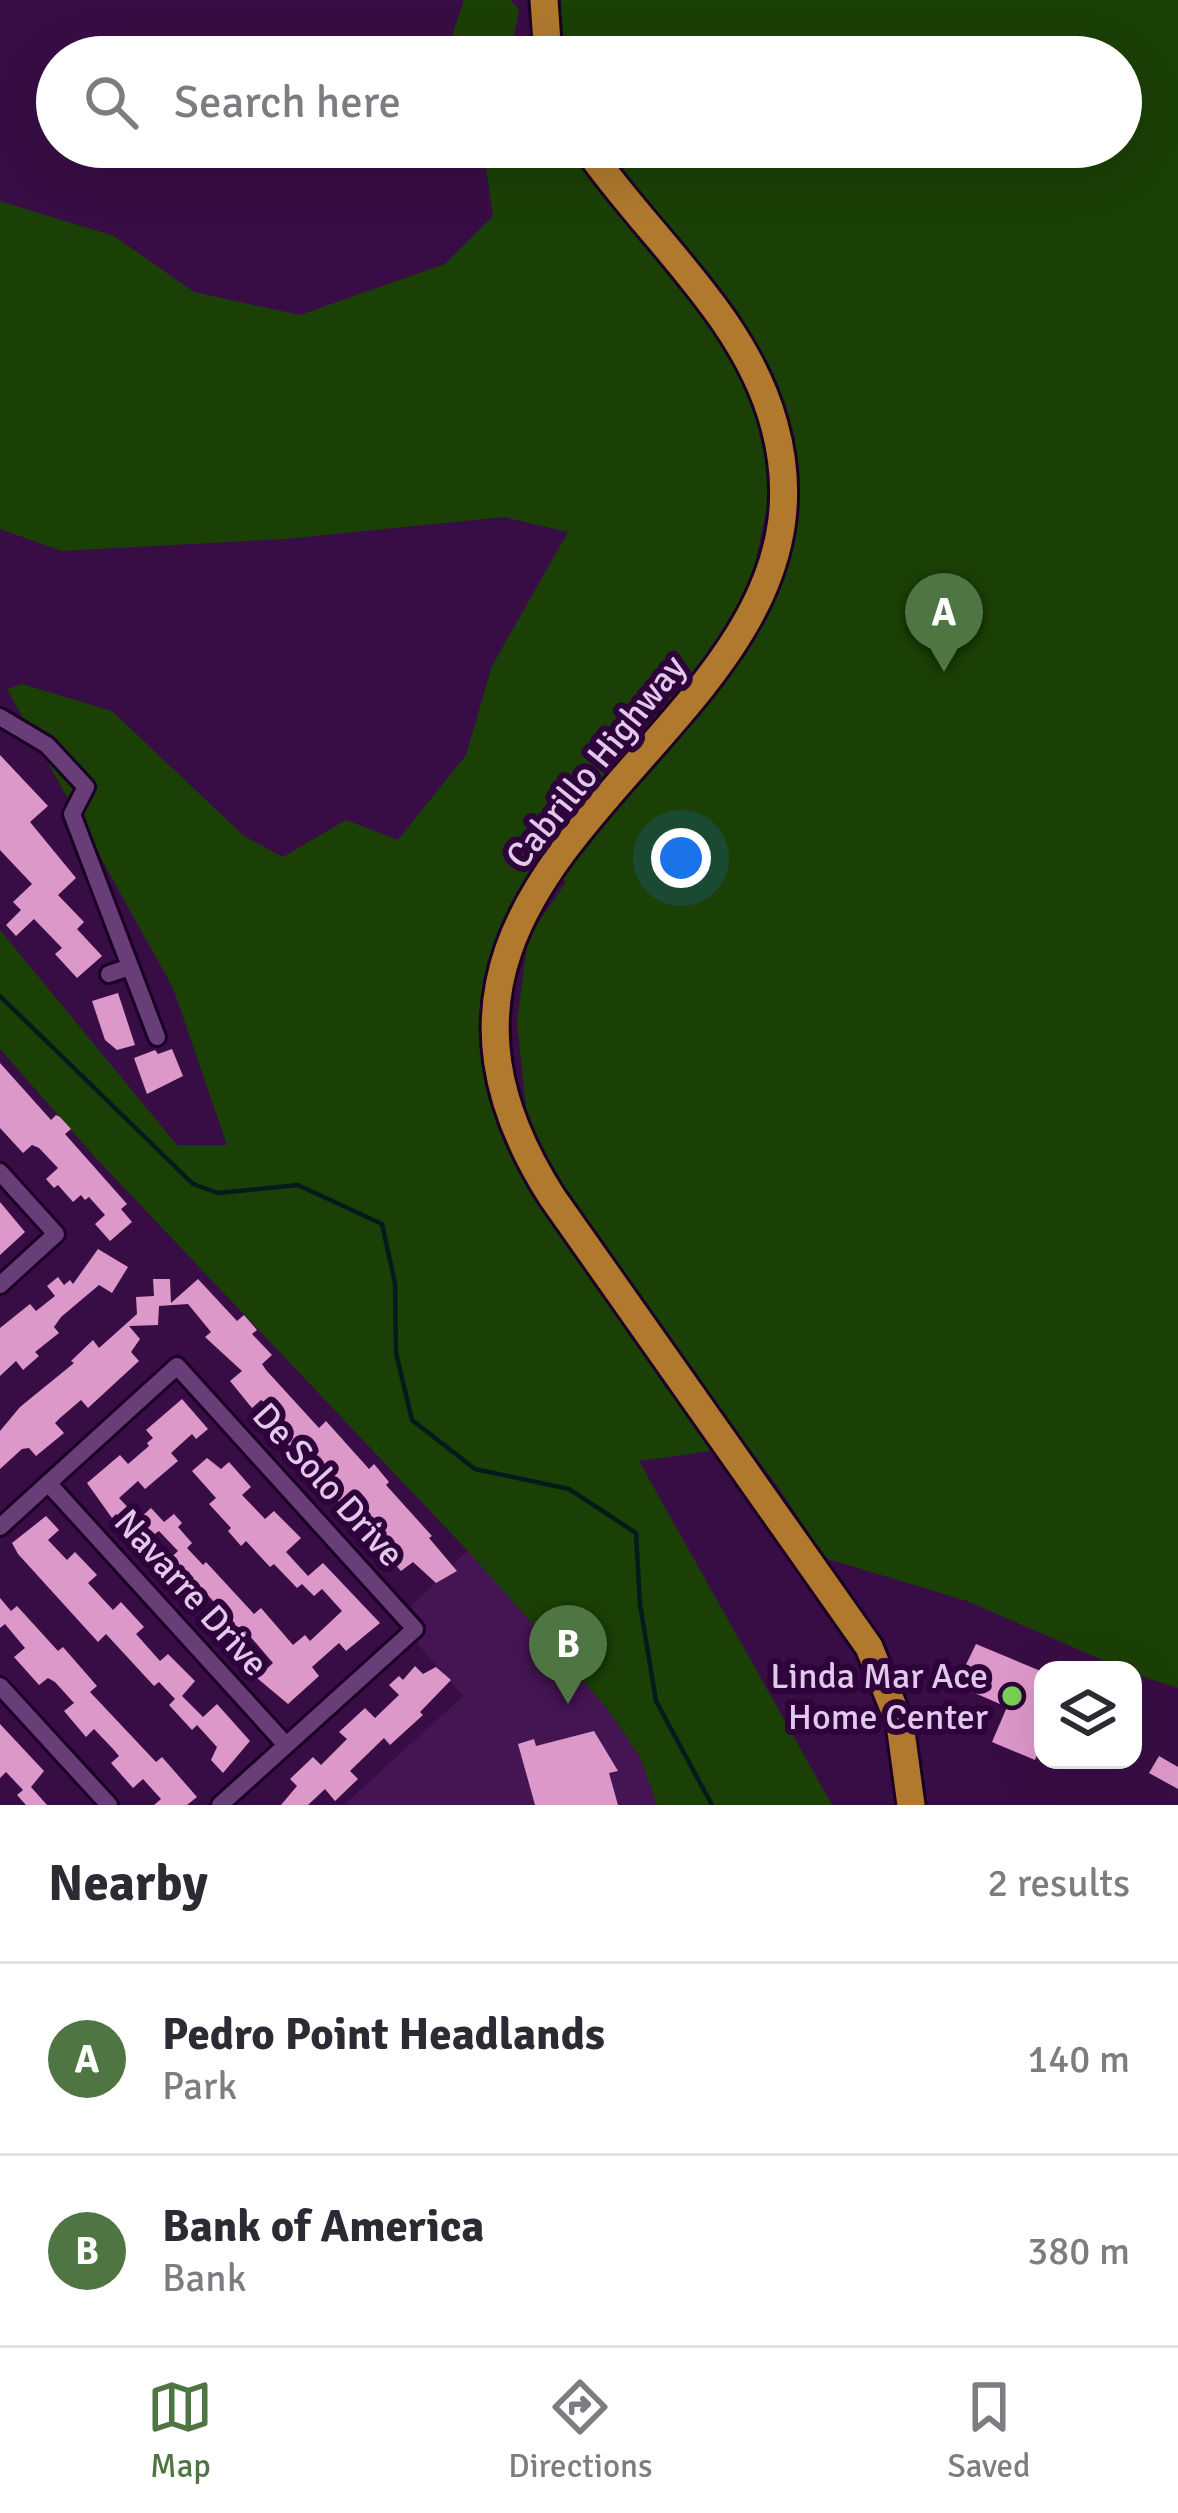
<!DOCTYPE html>
<html lang="en">
<head>
<meta charset="utf-8">
<style>
  :root { --surface:#fff; --page:#f2f2f3; --text:#2b2b33; --muted:#7c7c81; --line:#e1e1e2; --accent:#4f7642 }
  body { margin:0; font-family:Signika,sans-serif; background:var(--page); color:var(--text) }
  .controls { position:absolute; right:36px; bottom:36px; display:grid; overflow:hidden; border-radius:24px; box-shadow:0 12px 48px #0002 }
  .controls button { width:108px; height:108px; display:grid; place-items:center; padding:0; border:0; border-bottom:3px solid var(--line); background:var(--surface); color:var(--text); font:60px sans-serif }
  .you { position:absolute; left:681px; top:858px; width:42px; height:42px; margin:-30px; border:9px solid #fff; border-radius:50%; background:#1a73e8; box-shadow:0 0 0 18px #1a73e833 }
  .badge { display:grid; place-items:center; width:78px; height:78px; border-radius:50%; background:var(--accent); color:#fff; font-size:39px; font-weight:700 }
  .pin { position:absolute; translate:-50% -99px; filter:drop-shadow(0 3px 6px #0008) }
  .pin::after { content:''; position:absolute; top:63px; width:42px; height:36px; background:inherit; clip-path:polygon(0 0,100% 0,50% 100%) }
  .list { margin:0; padding:0; list-style:none }
  h2 { display:flex; justify-content:space-between; align-items:center; height:156px; margin:0; padding:0 48px; font-size:51px }
  h2 small { font-size:39px; font-weight:400; color:var(--muted) }
  .list li { display:grid; grid-template-columns:78px 1fr auto; gap:36px; align-items:center; box-sizing:border-box; height:192px; padding:0 48px; border-top:3px solid var(--line) }
  .list b { display:block; font-size:45px; white-space:nowrap }
  .list p { margin:0; font-size:39px; white-space:nowrap; color:var(--muted) }
  .list em { font-size:39px; font-style:normal; color:var(--muted) }
  .icon { flex:none; width:66px; height:66px; fill:none; stroke:currentColor; stroke-width:2; stroke-linecap:round; stroke-linejoin:round }
  .map { position:relative; flex:none; width:1178px; height:1805px; overflow:hidden }
  .search { position:absolute; background:var(--surface); box-shadow:0 12px 48px #0002; left:36px; right:36px; top:36px; height:132px; display:flex; align-items:center; gap:30px; box-sizing:border-box; padding:0 42px; border-radius:66px; color:var(--muted); font-size:45px }
  .sheet { height:540px; background:var(--surface) }
  nav { display:flex; justify-content:space-around; align-items:center; box-sizing:border-box; height:168px; border-top:3px solid var(--line); background:var(--surface); font-size:33px; color:var(--muted) }
  nav a { display:grid; justify-items:center; gap:6px }
  nav .on { color:var(--accent) }
  .map>svg:first-child { display:block }
  .built { fill:#441453 }
  .green { fill:#1b4006 }
  .lines { fill:none; stroke-linecap:round; stroke-linejoin:round }
  .stream { stroke:#051a1a; stroke-width:4.5 }
  .building { fill:#dd98ca }
  .minor-casing { stroke:#1b0025; stroke-width:22 }
  .trunk-casing { stroke:#1b0025; stroke-width:33 }
  .minor { stroke:#693e78; stroke-width:16 }
  .trunk { stroke:#b0792e; stroke-width:27 }
  .poi-dot { fill:#7cd155; stroke:#2e023a; stroke-width:4.5 }
  .labels { text-anchor:middle; stroke-width:12; stroke-linejoin:round; paint-order:stroke }
  .street-label { font-size:36px; fill:#e2c9eb; stroke:#2e023a }
  .poi-label { font-size:36px; fill:#e2c9eb; stroke:#2e023a; text-anchor:end }
</style>
</head>
<body>
<div class="map">
<svg width="1178" height="1805" viewBox="0 0 1178 1805">
  <rect width="100%" height="100%" fill="#380d45"/>
  <path class="built" d="M468 1550 606 1707 640 1757 657 1805H344L463 1696 414 1640 425 1626 410 1607Z"/>
  <g class="green">
    <path d="M464 0H510L519 9 510 57H445Z"/>
    <path d="M553 0H1178V1688L1135 1674 967 1601 825 1558 778 1487 615 1269 528 1128 517 1022 528 938 566 882 545 867 726 649 780 507 751 372 600 147H1121V57H558Z"/>
    <path d="M483 147H564L650 246 730 350 777 458 747 603 529 876 486 1011 501 1119 590 1274 711 1451 639 1461 832 1805H657L640 1757 606 1707 467 1550 94 1156 0 1049V930L177 1145H227L173 988 7 689 22 684 112 711 244 836 283 857 346 820 398 840 466 755 492 666 568 532 504 517 285 539 62 551 0 529V201L114 236 194 292 300 315 445 264 493 216Z"/>
  </g>
  <g class="lines">
    <path class="stream" d="M0 996 193 1184 218 1193 298 1185 382 1224 395 1283 396 1353 412 1420 475 1469 569 1489 636 1533 640 1604 656 1701 712 1805"/>
  </g>
  <g class="building">
    <path d="M0 755 48 806 30 822 76 878 58 895 84 922 77 929 102 956 77 978 55 954 62 948 34 919 16 936 6 925 21 910 13 902 32 884 0 850Z"/>
    <path d="M118 993 135 1045 117 1050 105 1040 92 1001Z"/>
    <path d="M172 1049 183 1076 147 1094 134 1058 155 1050 158 1054Z"/>
    <path d="M0 1063 51 1120 56 1115 60 1117 71 1129 65 1134 127 1204 121 1209 132 1222 110 1241 95 1224 105 1215 89 1197 85 1200 81 1195 73 1202 58 1185 54 1188 46 1179 58 1168 39 1148 32 1145 23 1153 0 1128Z"/>
    <path d="M0 1202 25 1232 0 1255Z"/>
    <path d="M98 1249 128 1267 112 1293 99 1285 61 1317 54 1327 59 1333 35 1352 39 1356 23 1370 16 1361 0 1376V1328L30 1304 36 1311 55 1296 47 1286 58 1277 64 1285 70 1280 73 1284Z"/>
    <path d="M153 1279H170L171 1303 198 1279 237 1321 244 1315 257 1330 252 1334 272 1355 262 1364 266 1370 319 1428 326 1421 369 1469 374 1464 389 1482 386 1485 432 1536 429 1538 457 1571 436 1583 413 1562 401 1571 370 1536 377 1529 360 1508 354 1504 346 1511 322 1481 330 1475 327 1469 310 1449 300 1458 278 1433 286 1426 267 1404 261 1400 252 1408 230 1381 242 1371 205 1337 211 1332 188 1304 159 1306 158 1325 129 1326 140 1339 131 1352 139 1361 88 1408 81 1400 60 1418 55 1423 64 1433 36 1456 29 1448 22 1449 0 1469V1431L20 1407 74 1363 71 1361 93 1340 99 1348 137 1314 136 1297 154 1296Z"/>
    <path d="M182 1399 208 1429 196 1439 192 1434 171 1453 178 1461 145 1489 138 1481 119 1498 139 1519 151 1508 164 1522 174 1514 182 1523 178 1527 192 1543 187 1548 203 1565 206 1562 254 1614 261 1608 293 1645 305 1635 310 1641 342 1611 322 1589 314 1596 302 1584 297 1588 274 1564 270 1567 246 1541 241 1546 228 1531 231 1528 209 1504 216 1498 192 1471 207 1458 221 1469 229 1462 251 1487 242 1495 265 1519 274 1511 301 1538 286 1552 308 1576 323 1563 380 1623 346 1651 339 1643 312 1667 319 1676 288 1704 257 1678 273 1663 249 1635 238 1646 217 1621 225 1614 205 1592 199 1586 190 1594 164 1564 178 1551 159 1531 143 1542 116 1514 112 1518 87 1483 120 1455 128 1464 149 1446 147 1443 153 1438 146 1430Z"/>
    <path d="M46 1516 59 1530 48 1540 67 1560 75 1552 97 1575 88 1583 113 1610 121 1602 144 1627 136 1634 160 1661 168 1654 195 1681 182 1696 203 1717 217 1704 250 1741 223 1773 211 1760 217 1747 197 1725 192 1730 169 1705 175 1699 159 1682 154 1686 106 1634 98 1642 18 1554 12 1543Z"/>
    <path d="M0 1598 11 1611 17 1606 58 1651 63 1647 97 1686 90 1692 156 1762 162 1757 197 1797 187 1805H154L161 1799 143 1779 133 1788 111 1763 119 1756 114 1750 94 1729 86 1737 64 1711 74 1703 55 1682 48 1678 39 1685 14 1657 25 1648 5 1624 0 1628Z"/>
    <path d="M976 1644 1043 1672V1741L1035 1760 992 1742 1007 1707 956 1685Z"/>
    <path d="M415 1666 423 1674 436 1667 451 1680 420 1712 423 1715 390 1745 384 1738 350 1771 358 1779 335 1801 325 1789 308 1805H281L297 1786 290 1779 313 1757 321 1765 347 1739 339 1732 365 1708 375 1718 399 1695 389 1685 399 1676 403 1680Z"/>
    <path d="M0 1724 44 1771 31 1787 47 1805H26L17 1795 23 1790 6 1772 0 1778Z"/>
    <path d="M594 1731 618 1771 609 1773 618 1805H535L518 1744 534 1739 536 1746Z"/>
    <path d="M1159 1756 1178 1767V1789L1149 1773Z"/>
  </g>
  <g class="lines">
    <defs>
      <g id="minor">
        <path d="M0 717 47 745 86 787 72 814 157 1037"/>
        <path d="M109 974 130 967"/>
        <path d="M0 1172 56 1234 0 1285"/>
        <path d="M48 1483 286 1745"/>
        <path d="M0 1527 177 1366 415 1629 220 1805"/>
        <path d="M0 1686 109 1805"/>
      </g>
      <g id="trunk">
        <path d="M544 0 548 57"/>
        <path d="M586 147C648 237 745 316 774 424 861 736 324 839 552 1197L869 1647 900 1724 911 1805"/>
      </g>
    </defs>
    <use href="#minor" class="minor-casing"/>
    <use href="#trunk" class="trunk-casing"/>
    <use href="#minor" class="minor"/>
    <use href="#trunk" class="trunk"/>
  </g>
  <circle class="poi-dot" cx="1012" cy="1696" r="12"/>
  <g class="labels">
    <g class="street-label">
      <text transform="translate(595 761) rotate(-51)" y="13">Cabrillo Highway</text>
      <text transform="translate(329 1484) rotate(48)" y="13">De Solo Drive</text>
      <text transform="translate(192 1592) rotate(48)" y="13">Navarre Drive</text>
    </g>
    <g class="poi-label">
      <text x="988" y="1688">Linda Mar Ace<tspan x="988" dy="41">Home Center</tspan></text>
    </g>
  </g>
</svg>
<div class="controls">
<button><svg class="icon" aria-label="layers" viewBox="0 0 24 24"><path d="M12 4l9 5-9 5-9-5zM3 14l9 5 9-5"/></svg></button>
</div>
<div class="you"></div>
<div class="pin badge" style="left:944px;top:672px">A</div>
<div class="pin badge" style="left:568px;top:1704px">B</div>
<div class="search"><svg class="icon" aria-label="search" viewBox="0 0 24 24"><circle cx="10" cy="10" r="6"/><path d="M15 15l6 6"/></svg>Search here</div>
</div>
<section class="sheet">
<h2>Nearby<small>2 results</small></h2>
<ul class="list">
<li><span class="badge">A</span><div><b>Pedro Point Headlands</b><p>Park</p></div><em>140 m</em></li>
<li><span class="badge">B</span><div><b>Bank of America</b><p>Bank</p></div><em>380 m</em></li>
</ul>
</section>
<nav>
<a class="on"><svg class="icon" aria-label="map" viewBox="0 0 24 24"><path d="M3 6l6-2 6 2 6-2v14l-6 2-6-2-6 2zM9 4v14M15 6v14"/></svg>Map</a>
<a><svg class="icon" aria-label="directions" viewBox="0 0 24 24"><path d="M12 3l9 9-9 9-9-9zM9 14v-3h6M13 9l2 2-2 2"/></svg>Directions</a>
<a><svg class="icon" aria-label="saved" viewBox="0 0 24 24"><path d="M7 4h10v16l-5-4-5 4z"/></svg>Saved</a>
</nav>
</body>
</html>
